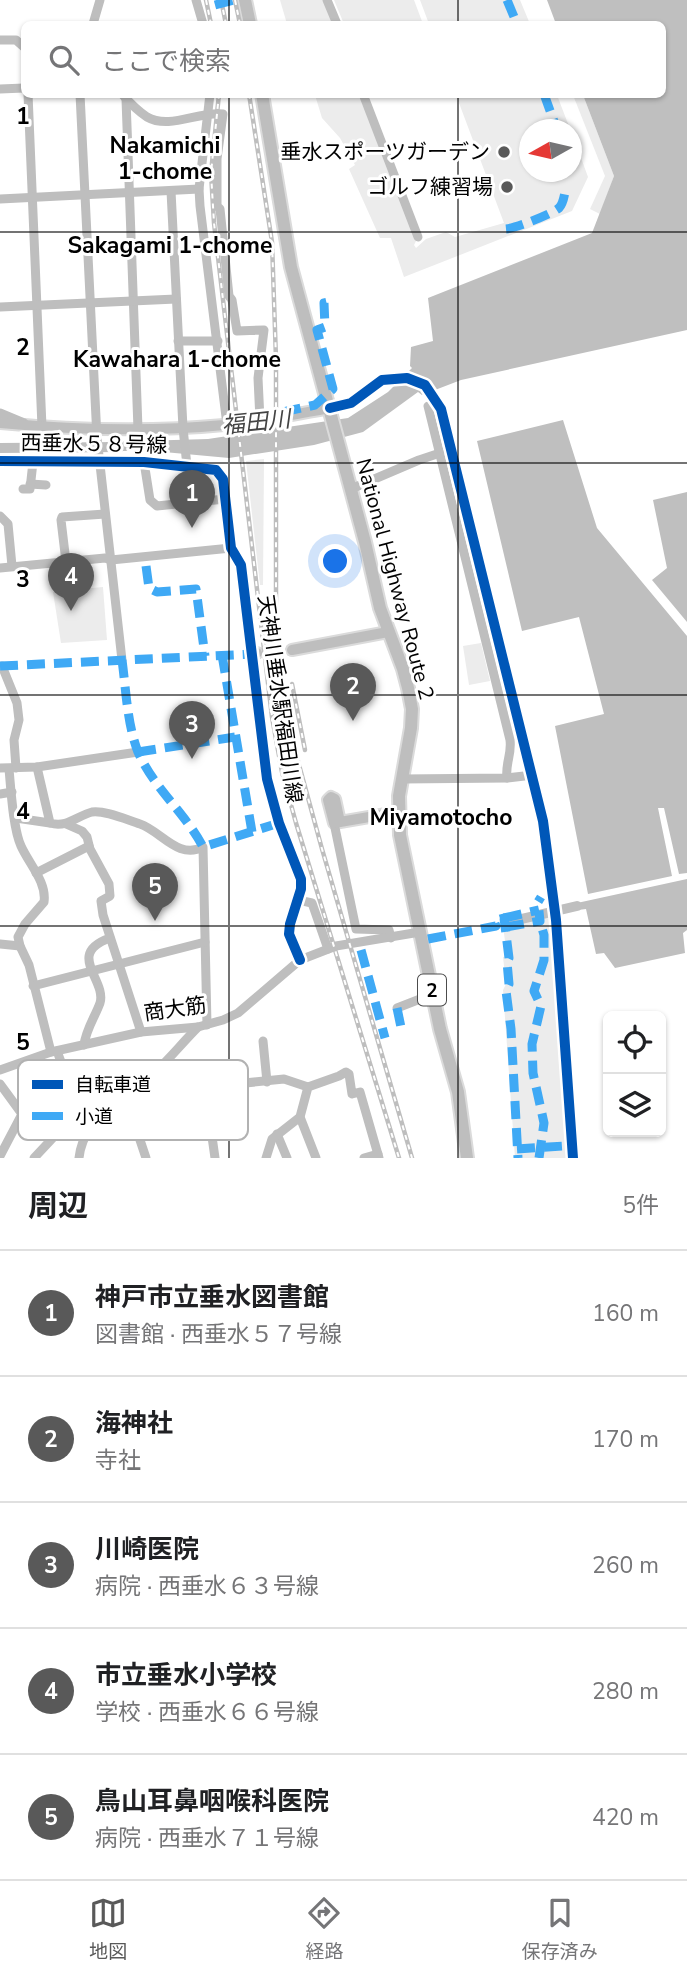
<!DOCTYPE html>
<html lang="ja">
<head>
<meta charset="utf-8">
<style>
  :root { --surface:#fff; --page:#f2f2f2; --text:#202124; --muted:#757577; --line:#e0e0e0; --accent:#595959 }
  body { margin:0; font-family:"Nunito Sans","Noto Sans JP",sans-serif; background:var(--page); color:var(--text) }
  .controls { position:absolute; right:21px; bottom:21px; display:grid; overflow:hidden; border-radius:10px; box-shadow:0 2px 5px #0004 }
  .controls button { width:63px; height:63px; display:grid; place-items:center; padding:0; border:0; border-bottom:2px solid var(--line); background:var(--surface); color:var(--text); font:35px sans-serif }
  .compass { position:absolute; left:519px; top:119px; width:63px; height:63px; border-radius:50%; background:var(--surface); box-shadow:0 2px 5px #0004; rotate:262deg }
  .you { position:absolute; left:336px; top:562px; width:24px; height:24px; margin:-18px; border:5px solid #fff; border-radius:50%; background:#1a73e8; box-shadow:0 0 0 10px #1a73e833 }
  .badge { display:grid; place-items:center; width:46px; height:46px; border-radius:50%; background:var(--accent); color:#fff; font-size:23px; font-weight:700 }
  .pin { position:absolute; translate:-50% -58px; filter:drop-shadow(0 2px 4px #0008) }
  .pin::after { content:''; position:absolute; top:37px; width:24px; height:21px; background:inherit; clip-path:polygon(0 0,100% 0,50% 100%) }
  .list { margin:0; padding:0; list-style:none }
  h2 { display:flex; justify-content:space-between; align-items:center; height:91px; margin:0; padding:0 28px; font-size:30px }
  h2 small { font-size:23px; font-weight:400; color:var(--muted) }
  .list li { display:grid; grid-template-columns:46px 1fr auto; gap:21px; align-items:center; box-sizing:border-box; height:126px; padding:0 28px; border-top:2px solid var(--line) }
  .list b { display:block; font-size:26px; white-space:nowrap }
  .list p { margin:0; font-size:23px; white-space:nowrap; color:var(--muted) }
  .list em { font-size:23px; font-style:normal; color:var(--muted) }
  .icon { flex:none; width:38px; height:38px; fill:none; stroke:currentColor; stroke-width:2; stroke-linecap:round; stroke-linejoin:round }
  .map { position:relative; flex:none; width:687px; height:1158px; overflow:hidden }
  .search { position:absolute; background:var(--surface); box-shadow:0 2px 5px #0004; left:21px; right:21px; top:21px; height:77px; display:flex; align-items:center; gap:18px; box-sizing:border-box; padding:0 24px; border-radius:10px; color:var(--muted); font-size:26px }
  .sheet { height:721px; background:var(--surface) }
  nav { display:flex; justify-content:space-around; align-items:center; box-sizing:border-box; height:98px; border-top:2px solid var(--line); background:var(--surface); font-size:19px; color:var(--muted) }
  nav a { display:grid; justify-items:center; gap:4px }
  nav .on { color:var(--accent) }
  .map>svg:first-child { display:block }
  .green { fill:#ececec }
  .water { fill:#bfbfbf }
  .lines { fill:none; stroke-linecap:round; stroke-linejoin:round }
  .river { stroke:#bfbfbf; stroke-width:10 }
  .major-tunnel { stroke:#d9d9d9; stroke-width:10; stroke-dasharray:10 5; stroke-linecap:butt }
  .major-casing { stroke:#dbdbdb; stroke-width:14 }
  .highway-casing { stroke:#dbdbdb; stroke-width:16 }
  .minor { stroke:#bebebe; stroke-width:9 }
  .major { stroke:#bebebe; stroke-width:10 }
  .highway { stroke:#bebebe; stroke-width:12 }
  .rail-casing { stroke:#bebebe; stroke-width:4.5 }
  .rail { stroke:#fff; stroke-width:2; stroke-dasharray:5; stroke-linecap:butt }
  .quiet { stroke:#3fa9f5; stroke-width:9; stroke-dasharray:18 9; stroke-linecap:butt }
  .cycleway-casing { stroke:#fff; stroke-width:15 }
  .cycleway { stroke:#0057b8; stroke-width:10 }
  .grid { fill:none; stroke:#000; stroke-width:2; stroke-opacity:0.55 }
  .poi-dot { fill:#595959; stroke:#fff; stroke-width:2.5 }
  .labels { text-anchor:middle; stroke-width:6; stroke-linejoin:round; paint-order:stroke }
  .shield { fill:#fff; stroke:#4c4c4c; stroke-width:2 }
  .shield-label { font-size:19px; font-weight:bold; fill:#000 }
  .poi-label { font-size:21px; fill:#000; stroke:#fff; text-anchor:end }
  .street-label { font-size:21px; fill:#000; stroke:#fff }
  .neighbourhood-label { font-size:23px; font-weight:bold; fill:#000; stroke:#fff }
  .water-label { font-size:23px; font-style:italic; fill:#444; stroke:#fff }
  .key { fill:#fff; stroke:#b2b2b2; stroke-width:2 }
  .key-label { font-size:19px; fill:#000 }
  .grid-label { font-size:23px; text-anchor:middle; font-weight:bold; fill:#000; stroke:#fff; stroke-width:6; stroke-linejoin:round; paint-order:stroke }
</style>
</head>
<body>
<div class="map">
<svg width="687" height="1158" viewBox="0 0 687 1158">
  <rect width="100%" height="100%" fill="#fff"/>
  <g class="green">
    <path d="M280 0H323L333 24H287Z"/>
    <path d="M334 0H414L423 24H344Z"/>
    <path d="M420 0H520L530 24H429Z"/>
    <path d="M315 95H359L416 241 414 245 416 248 426 239 446 232 455 237 504 223 456 95H557L570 129 530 130V172H572V133L588 177 572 211 404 277 391 238H380L349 169 355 165 340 138 322 118Z"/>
    <path d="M573 95H583L614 176 600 214 590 209 605 176Z"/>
    <path d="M264 459 263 585H260L246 461Z"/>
    <path d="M103 587 107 640 61 643 53 592Z"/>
    <path d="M481 643 490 681 469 685 463 646Z"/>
    <path d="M549 917 567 1158H515L503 990 506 984 503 957 507 956 503 926Z"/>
    <path d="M94 1059 98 1066 116 1064 117 1093 67 1101 66 1070 79 1068 87 1061Z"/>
  </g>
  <g class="water">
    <path d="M547 0H687V330L461 380 422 395 418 392 363 432 314 445 229 458 153 451H108L106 442 208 439 348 418 388 392 412 368 410 366 411 347 433 341 428 298 592 233 614 176 583 95 662 94V24H556Z"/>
    <path d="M563 420 597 528 687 636V873L679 874 664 808H658L672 876 588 894 555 726 604 714 579 617 522 631 477 441Z"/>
    <path d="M687 492V622L652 580 667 568 653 500Z"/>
    <path d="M687 879V930L683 933 685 953 615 968 604 953 596 954 586 909 578 910 577 903Z"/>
  </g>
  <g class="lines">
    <g class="river">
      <path d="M0 448 120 447"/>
      <path d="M509 922 577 906"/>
    </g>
    <path class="major-tunnel" d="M257 653 292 650"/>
    <defs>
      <g id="major">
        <path d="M0 423C75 430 150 432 224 425 260 422 295 414 330 408"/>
        <path d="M292 650 388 632"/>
        <path d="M253 654 257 653"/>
        <path d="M340 822 334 823 328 800 331 797 335 799 340 822 398 812"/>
      </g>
      <g id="highway">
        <path d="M245 0 250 24"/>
        <path d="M262 94 291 267 365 542 380 608 403 669 408 688 412 709 411 728 399 796 400 835 440 1029 458 1092 467 1158"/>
      </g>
    </defs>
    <use href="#major" class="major-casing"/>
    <use href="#highway" class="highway-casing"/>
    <g class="minor">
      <path d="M196 0 203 24"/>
      <path d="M327 0 337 24"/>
      <path d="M93 24 100 0"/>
      <path d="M0 40H16L24 47"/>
      <path d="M0 89 24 88"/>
      <path d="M28 94 42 427"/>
      <path d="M80 94 97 438 122 660"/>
      <path d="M122 94C129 102 138 111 147 117 170 130 198 111 223 114L217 159V206L220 209 229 296 232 300 237 331 264 330 258 378 260 420"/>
      <path d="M210 94 199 189 200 206 227 425"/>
      <path d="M363 94 418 237"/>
      <path d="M126 99 138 429"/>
      <path d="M171 191 183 428 187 466"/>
      <path d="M0 199 199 189"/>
      <path d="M0 307 176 299"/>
      <path d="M178 341H218"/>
      <path d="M428 406 510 740C512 754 505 764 507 778"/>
      <path d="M330 408 351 403 382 380 407 378 425 385 441 409 543 821 556 920 573 1158"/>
      <path d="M0 413 24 423"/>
      <path d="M0 461 144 462 216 470 223 479 231 548 241 565 267 779 279 823 301 879V889L290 924 289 934 300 960"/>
      <path d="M144 462 150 500 157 506 225 499"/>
      <path d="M30 484 46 485"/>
      <path d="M23 489H30L33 462"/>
      <path d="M351 489 419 460 440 453"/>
      <path d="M0 516 8 524 12 566"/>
      <path d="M66 562 61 520 62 517 105 514"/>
      <path d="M0 568 105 558 111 560 231 548"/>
      <path d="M2 666 17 703 19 720 14 740 16 768"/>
      <path d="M37 767 50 823C67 828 77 816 92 812 105 810 127 820 140 824 161 831 178 860 203 847L207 1025"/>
      <path d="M0 768 37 767 138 752"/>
      <path d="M9 769C11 790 13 829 21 846 29 864 47 882 44 902L25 924 18 937 20 946 29 965 51 1052"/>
      <path d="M402 779 507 778 533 775"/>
      <path d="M0 794 12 792"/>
      <path d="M16 818 50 823"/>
      <path d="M334 823 356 929 389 930 391 938"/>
      <path d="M66 824 82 831 87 837 90 849 109 884 110 896 101 901 103 915 141 1032"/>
      <path d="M36 873 89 846"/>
      <path d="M298 900 312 903 328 949"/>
      <path d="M0 944 20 946"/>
      <path d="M33 986 205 942"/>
      <path d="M397 1008 433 994"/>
      <path d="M263 1041 267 1082"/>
      <path d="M84 1045C86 1029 95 1017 100 1003 107 980 65 954 110 938"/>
      <path d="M57 1051 64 1070 62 1090 71 1122"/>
      <path d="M0 1070 51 1052 141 1032 198 1027 223 1020 238 1013 300 960 336 946 420 932"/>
      <path d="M0 1084 22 1114 0 1156"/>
      <path d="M205 1087 215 1158"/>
      <path d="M127 1101 146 1158"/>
      <path d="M106 1108 147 1093 176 1090 284 1079 308 1087"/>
      <path d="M300 1117 316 1158"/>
      <path d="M277 1134 287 1158"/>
      <path d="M34 1158 64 1126 71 1122H94"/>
      <path d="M79 1158C81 1137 98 1111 116 1099 122 1095 130 1093 136 1089 159 1072 178 1047 198 1027"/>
      <path d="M266 1158 272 1139 300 1117 308 1087 339 1076 346 1072 349 1074 352 1094 360 1092 379 1158"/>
      <path d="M364 1158 378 1154"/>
    </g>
    <use href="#major" class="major"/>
    <use href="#highway" class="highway"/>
    <defs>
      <g id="rail">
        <path d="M206 0 211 24"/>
        <path d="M221 0 226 24"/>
        <path d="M235 0 240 24"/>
        <path d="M219 94 211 173 214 223 272 717 282 772 296 823 399 1158"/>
        <path d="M249 94 272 242 276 359V621L287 721 322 849 412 1158"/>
        <path d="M292 684 305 750"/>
      </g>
    </defs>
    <use href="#rail" class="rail-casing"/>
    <use href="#rail" class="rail"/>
    <g class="quiet">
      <path d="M507 0 517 24"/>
      <path d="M215 5 234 0"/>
      <path d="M544 94 557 130"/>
      <path d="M506 229C516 228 552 214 559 208 563 204 564 197 565 192"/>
      <path d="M283 412 315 405 333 389 317 330 325 327 324 303 333 301"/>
      <path d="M146 566 149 588 157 592 196 589 205 656"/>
      <path d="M222 655 252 832"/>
      <path d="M122 660C126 689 127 724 138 752 153 787 186 814 203 847L279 823"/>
      <path d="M0 666 253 654"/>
      <path d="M138 752 235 737"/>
      <path d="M504 918 539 910"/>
      <path d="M506 927 540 921 538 902 541 897"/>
      <path d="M428 939 496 926 494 921 504 918 509 958 507 962 509 984 506 991 511 1029 518 1158"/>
      <path d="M361 950 385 1038"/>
      <path d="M397 1008 402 1032"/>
      <path d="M517 1149 564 1146"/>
      <path d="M539 1158 544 1123 533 1073 532 1044 541 1006 534 991 544 960V935L540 921"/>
    </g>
    <defs>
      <g id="cycleway">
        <path d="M330 408 351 403 382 380 407 378 425 385 441 409 543 821 556 920 573 1158"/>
        <path d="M0 461 144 462 216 470 223 479 231 548 241 565 267 779 279 823 301 879V889L290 924 289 934 300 960"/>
      </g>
    </defs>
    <use href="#cycleway" class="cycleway-casing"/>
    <use href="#cycleway" class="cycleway"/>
  </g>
  <path class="grid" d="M229 0V24M458 0V24M229 94V1158M458 94V1158M0 232H687M0 463H687M0 695H687M0 926H687"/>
  <g class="poi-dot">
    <circle cx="504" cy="152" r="7"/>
    <circle cx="507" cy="187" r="7"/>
  </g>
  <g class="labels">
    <rect class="shield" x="418" y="974.5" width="28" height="31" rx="5"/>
    <g class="shield-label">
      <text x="432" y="997">2</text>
    </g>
    <g class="poi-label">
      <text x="490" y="159">垂水スポーツガーデン</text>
      <text x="493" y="194">ゴルフ練習場</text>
    </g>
    <g class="street-label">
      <text transform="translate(94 444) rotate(1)" y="7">西垂水５８号線</text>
      <text transform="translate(395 579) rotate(75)" y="7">National Highway Route 2</text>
      <text transform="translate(280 699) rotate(82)" y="7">天神川垂水駅福田川線</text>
      <text transform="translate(175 1009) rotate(-8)" y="7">商大筋</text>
    </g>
    <g class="neighbourhood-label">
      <text x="165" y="153">Nakamichi<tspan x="165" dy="26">1-chome</tspan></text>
      <text x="170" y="253">Sakagami 1-chome</text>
      <text x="177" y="367">Kawahara 1-chome</text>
      <text x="441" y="825">Miyamotocho</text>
    </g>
    <g class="water-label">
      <text transform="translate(256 422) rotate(-6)" y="8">福田川</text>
    </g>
  </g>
  <rect x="18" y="1060" width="230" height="80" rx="10" class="key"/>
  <rect x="32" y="1080" width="31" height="9" fill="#0057b8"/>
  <rect x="32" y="1112" width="31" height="8" fill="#3fa9f5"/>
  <g class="key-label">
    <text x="75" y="1091">自転車道</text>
    <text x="75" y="1123">小道</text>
  </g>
  <g class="grid-label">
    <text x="23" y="124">1</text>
    <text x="23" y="355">2</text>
    <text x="23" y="587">3</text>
    <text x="23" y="819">4</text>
    <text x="23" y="1050">5</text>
  </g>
</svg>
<div class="controls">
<button><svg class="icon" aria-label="locate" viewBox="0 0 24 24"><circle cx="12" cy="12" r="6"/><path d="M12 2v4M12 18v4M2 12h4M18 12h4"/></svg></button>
<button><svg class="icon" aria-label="layers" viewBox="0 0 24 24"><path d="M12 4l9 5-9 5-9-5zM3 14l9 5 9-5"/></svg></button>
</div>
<svg class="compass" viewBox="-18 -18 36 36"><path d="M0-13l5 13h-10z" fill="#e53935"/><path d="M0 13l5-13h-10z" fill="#757577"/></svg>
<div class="you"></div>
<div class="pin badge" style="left:192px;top:528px">1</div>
<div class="pin badge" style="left:353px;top:721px">2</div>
<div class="pin badge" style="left:192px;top:759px">3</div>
<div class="pin badge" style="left:71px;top:611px">4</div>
<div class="pin badge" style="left:155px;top:921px">5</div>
<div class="search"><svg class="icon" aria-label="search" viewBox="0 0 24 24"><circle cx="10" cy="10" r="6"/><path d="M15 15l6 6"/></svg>ここで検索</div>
</div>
<section class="sheet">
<h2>周辺<small>5件</small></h2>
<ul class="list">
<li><span class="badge">1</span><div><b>神戸市立垂水図書館</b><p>図書館 · 西垂水５７号線</p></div><em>160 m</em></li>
<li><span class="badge">2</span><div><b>海神社</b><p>寺社</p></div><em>170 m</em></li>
<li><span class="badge">3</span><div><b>川崎医院</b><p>病院 · 西垂水６３号線</p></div><em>260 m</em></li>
<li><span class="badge">4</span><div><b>市立垂水小学校</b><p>学校 · 西垂水６６号線</p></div><em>280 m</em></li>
<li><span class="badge">5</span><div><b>鳥山耳鼻咽喉科医院</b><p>病院 · 西垂水７１号線</p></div><em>420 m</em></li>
</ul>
</section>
<nav>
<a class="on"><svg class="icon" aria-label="map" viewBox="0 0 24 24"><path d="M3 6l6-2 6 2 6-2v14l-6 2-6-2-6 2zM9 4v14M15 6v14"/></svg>地図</a>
<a><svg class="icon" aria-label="directions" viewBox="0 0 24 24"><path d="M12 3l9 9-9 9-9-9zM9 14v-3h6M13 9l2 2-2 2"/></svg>経路</a>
<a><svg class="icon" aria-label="saved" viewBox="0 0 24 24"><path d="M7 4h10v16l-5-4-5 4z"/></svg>保存済み</a>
</nav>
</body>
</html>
